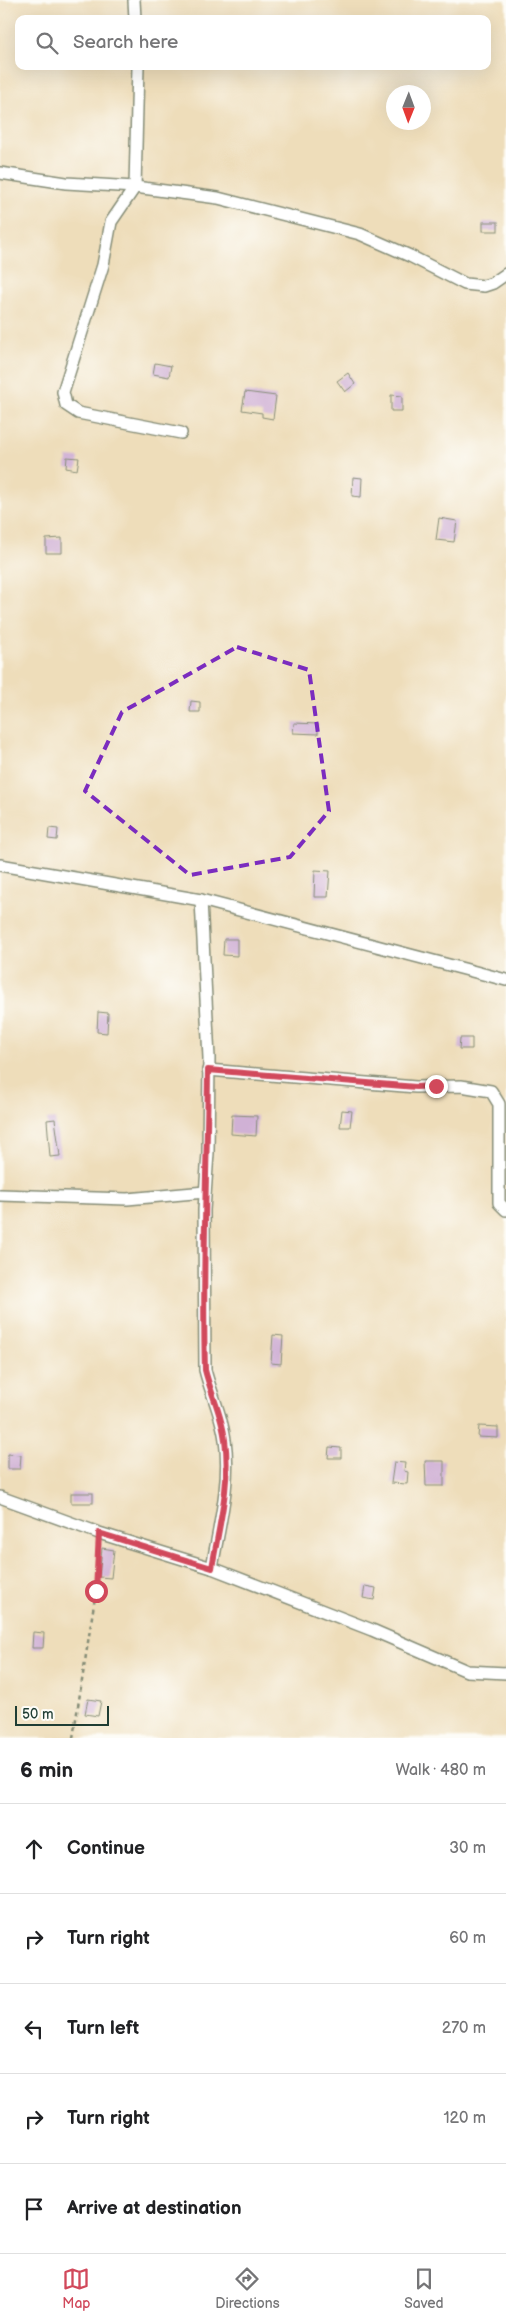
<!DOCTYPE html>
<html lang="en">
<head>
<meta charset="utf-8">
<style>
  :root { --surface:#fff; --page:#f6f6f6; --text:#202124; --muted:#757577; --line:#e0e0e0; --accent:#d1495b }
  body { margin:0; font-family:"Balsamiq Sans",sans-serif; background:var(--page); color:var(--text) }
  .compass { position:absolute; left:386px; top:85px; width:45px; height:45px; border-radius:50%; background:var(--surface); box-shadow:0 5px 20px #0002; rotate:181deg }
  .scale { position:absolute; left:15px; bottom:12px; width:94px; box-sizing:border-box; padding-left:5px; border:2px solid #1f3d34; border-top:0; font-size:14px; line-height:18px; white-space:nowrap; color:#1f3d34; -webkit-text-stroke:4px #fdfcf7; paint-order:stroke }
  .stop { position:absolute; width:15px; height:15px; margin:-11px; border:4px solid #d1495b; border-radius:50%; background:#fff }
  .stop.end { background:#d1495b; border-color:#fff; box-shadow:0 1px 5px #0008 }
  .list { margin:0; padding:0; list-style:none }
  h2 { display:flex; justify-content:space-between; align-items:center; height:65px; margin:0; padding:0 20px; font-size:21px }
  h2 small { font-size:16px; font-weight:400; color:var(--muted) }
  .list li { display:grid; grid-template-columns:32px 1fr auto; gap:15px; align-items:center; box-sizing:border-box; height:90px; padding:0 20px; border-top:1px solid var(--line) }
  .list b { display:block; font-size:19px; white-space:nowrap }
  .list em { font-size:16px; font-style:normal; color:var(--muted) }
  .icon { flex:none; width:28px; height:28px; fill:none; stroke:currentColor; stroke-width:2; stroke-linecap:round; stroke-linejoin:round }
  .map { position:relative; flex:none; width:506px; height:1738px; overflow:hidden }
  .search { position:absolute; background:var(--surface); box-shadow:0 5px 20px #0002; left:15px; right:15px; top:15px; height:55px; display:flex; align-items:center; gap:12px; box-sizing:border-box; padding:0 18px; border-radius:10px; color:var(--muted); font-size:19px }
  .sheet { height:515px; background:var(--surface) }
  nav { display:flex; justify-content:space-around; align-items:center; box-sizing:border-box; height:70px; border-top:1px solid var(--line); background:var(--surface); font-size:14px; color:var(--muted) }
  nav a { display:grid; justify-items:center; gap:2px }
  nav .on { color:var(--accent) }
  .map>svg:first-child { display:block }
  .building { fill:#d0b1d5 }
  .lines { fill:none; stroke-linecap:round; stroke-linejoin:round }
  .minor-casing { stroke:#868d77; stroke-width:14 }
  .path { stroke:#868d77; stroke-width:2.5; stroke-dasharray:4 4; stroke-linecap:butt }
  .minor { stroke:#fff; stroke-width:11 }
  .route { stroke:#d1495b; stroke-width:6 }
  .marked { fill:none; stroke:#7b2cbf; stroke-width:4; stroke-dasharray:10 6; stroke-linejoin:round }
</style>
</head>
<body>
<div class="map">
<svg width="506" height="1738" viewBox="0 0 506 1738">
  <rect width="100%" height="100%" fill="#fdfcf7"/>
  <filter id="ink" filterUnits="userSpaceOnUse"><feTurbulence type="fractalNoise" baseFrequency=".02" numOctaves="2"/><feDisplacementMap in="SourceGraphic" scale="10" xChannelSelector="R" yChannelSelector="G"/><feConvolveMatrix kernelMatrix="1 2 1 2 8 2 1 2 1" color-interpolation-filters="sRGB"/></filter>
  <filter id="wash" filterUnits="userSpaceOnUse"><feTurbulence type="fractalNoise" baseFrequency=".0096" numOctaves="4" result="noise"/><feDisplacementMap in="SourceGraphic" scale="20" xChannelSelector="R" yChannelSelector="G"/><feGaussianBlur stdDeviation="1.12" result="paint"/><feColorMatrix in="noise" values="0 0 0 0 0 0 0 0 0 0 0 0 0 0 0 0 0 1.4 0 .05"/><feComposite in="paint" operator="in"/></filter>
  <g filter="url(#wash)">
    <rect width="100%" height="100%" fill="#eeddba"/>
    <g id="blocks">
      <g class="building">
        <rect x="483" y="222" width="15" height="9"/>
        <path d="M155 363 171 366 169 377 153 374Z"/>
        <path d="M348 373 355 384 345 392 337 381Z"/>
        <path d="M245 392 276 396 273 419 262 417V413L242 410Z"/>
        <path d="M391 395 402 396V411H391Z"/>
        <path d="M67 457 79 458 77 470 66 468Z"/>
        <path d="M353 477 362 478 361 497 352 496Z"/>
        <path d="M439 518 457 521 454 542 436 540Z"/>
        <path d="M62 538V553H46V539Z"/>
        <path d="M191 701 200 702V712H190Z"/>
        <path d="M294 723 318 724V734L293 733Z"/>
        <path d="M49 828 58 829 57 840 48 839Z"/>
        <path d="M315 870 330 871 328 897H314Z"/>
        <path d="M224 939H237V956L223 955Z"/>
        <path d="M98 1012 108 1013 107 1033 97 1032Z"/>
        <path d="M460 1038H472V1049H459Z"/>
        <path d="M342 1110 352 1111 350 1127H340Z"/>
        <path d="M232 1115 257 1116 256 1136 231 1134Z"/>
        <path d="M55 1119 60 1156 50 1157 47 1120Z"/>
        <path d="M273 1335 283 1336 281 1364 271 1363Z"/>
        <path d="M479 1426 498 1427V1438L478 1437Z"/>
        <path d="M329 1447 341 1448V1458H328Z"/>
        <path d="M8 1454 21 1455 20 1469H8Z"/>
        <path d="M425 1461H444V1486H426Z"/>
        <path d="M394 1462 405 1463 404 1471 408 1472 407 1484 391 1483Z"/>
        <rect x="71" y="1493" width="22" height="10"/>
        <path d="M102 1548 114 1550 111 1578 99 1577Z"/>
        <path d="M365 1586 376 1588 374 1600 363 1598Z"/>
        <path d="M33 1632 44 1633 43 1648H32Z"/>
        <path d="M88 1699 101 1701 98 1716 85 1714Z"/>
      </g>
    </g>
  </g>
  <g filter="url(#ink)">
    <use href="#blocks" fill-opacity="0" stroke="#868d77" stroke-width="1"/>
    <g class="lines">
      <defs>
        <g id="minor">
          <path d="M134 0 135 19"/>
          <path d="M138 66 135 187 111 222 103 265 63 392 66 405 78 413 181 433"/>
          <path d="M0 173 66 183 135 187 218 198 360 234 410 256 465 284 484 286 493 283 506 274"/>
          <path d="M0 865 201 900 506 980"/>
          <path d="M201 900 209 1058 208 1153 204 1210 205 1370C211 1394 222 1415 225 1440 231 1482 219 1526 212 1568"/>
          <path d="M208 1070 416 1087 461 1086 491 1091 499 1104V1203L506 1210"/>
          <path d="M0 1195 127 1199 205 1192"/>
          <path d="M0 1497 99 1533 212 1568 372 1630 467 1671 506 1673"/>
        </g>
      </defs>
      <use href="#minor" class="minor-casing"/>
      <path class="path" d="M73 1738 96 1591 99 1544"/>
      <use href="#minor" class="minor"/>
    </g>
  </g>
  <g class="lines" filter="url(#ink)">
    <path class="route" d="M96 1591 99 1533 212 1568C219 1526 231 1482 225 1440 222 1415 211 1394 205 1370 202 1270 207 1170 208 1070L416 1087 436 1086"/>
  </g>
  <path class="marked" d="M237 647 309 670 329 811 290 857 190 875 85 791 122 712Z"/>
</svg>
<svg class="compass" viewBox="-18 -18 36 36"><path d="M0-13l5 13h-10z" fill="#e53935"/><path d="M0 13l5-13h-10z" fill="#757577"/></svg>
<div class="scale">50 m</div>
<div class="stop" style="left:96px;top:1591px"></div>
<div class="stop end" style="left:436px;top:1086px"></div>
<div class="search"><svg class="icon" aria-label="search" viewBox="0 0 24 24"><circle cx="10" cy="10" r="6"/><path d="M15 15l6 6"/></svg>Search here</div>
</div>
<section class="sheet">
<h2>6 min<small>Walk · 480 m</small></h2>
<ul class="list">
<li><svg class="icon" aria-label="ahead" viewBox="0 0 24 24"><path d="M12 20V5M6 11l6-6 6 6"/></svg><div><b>Continue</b></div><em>30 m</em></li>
<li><svg class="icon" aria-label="right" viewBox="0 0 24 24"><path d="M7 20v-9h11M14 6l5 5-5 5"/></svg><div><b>Turn right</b></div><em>60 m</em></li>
<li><svg class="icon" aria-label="left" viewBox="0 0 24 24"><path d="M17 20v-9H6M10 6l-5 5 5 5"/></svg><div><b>Turn left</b></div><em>270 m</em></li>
<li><svg class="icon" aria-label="right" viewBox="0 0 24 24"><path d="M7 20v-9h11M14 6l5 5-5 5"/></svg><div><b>Turn right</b></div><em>120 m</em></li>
<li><svg class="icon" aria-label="arrive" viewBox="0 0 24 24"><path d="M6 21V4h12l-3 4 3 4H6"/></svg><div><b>Arrive at destination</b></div></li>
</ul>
</section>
<nav>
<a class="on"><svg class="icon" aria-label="map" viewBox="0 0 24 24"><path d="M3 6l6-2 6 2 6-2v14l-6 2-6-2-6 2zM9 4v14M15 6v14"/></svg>Map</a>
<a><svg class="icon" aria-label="directions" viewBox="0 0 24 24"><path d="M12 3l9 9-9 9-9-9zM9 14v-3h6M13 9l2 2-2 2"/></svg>Directions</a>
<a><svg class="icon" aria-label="saved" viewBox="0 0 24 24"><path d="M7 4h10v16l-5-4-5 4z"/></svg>Saved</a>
</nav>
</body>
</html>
